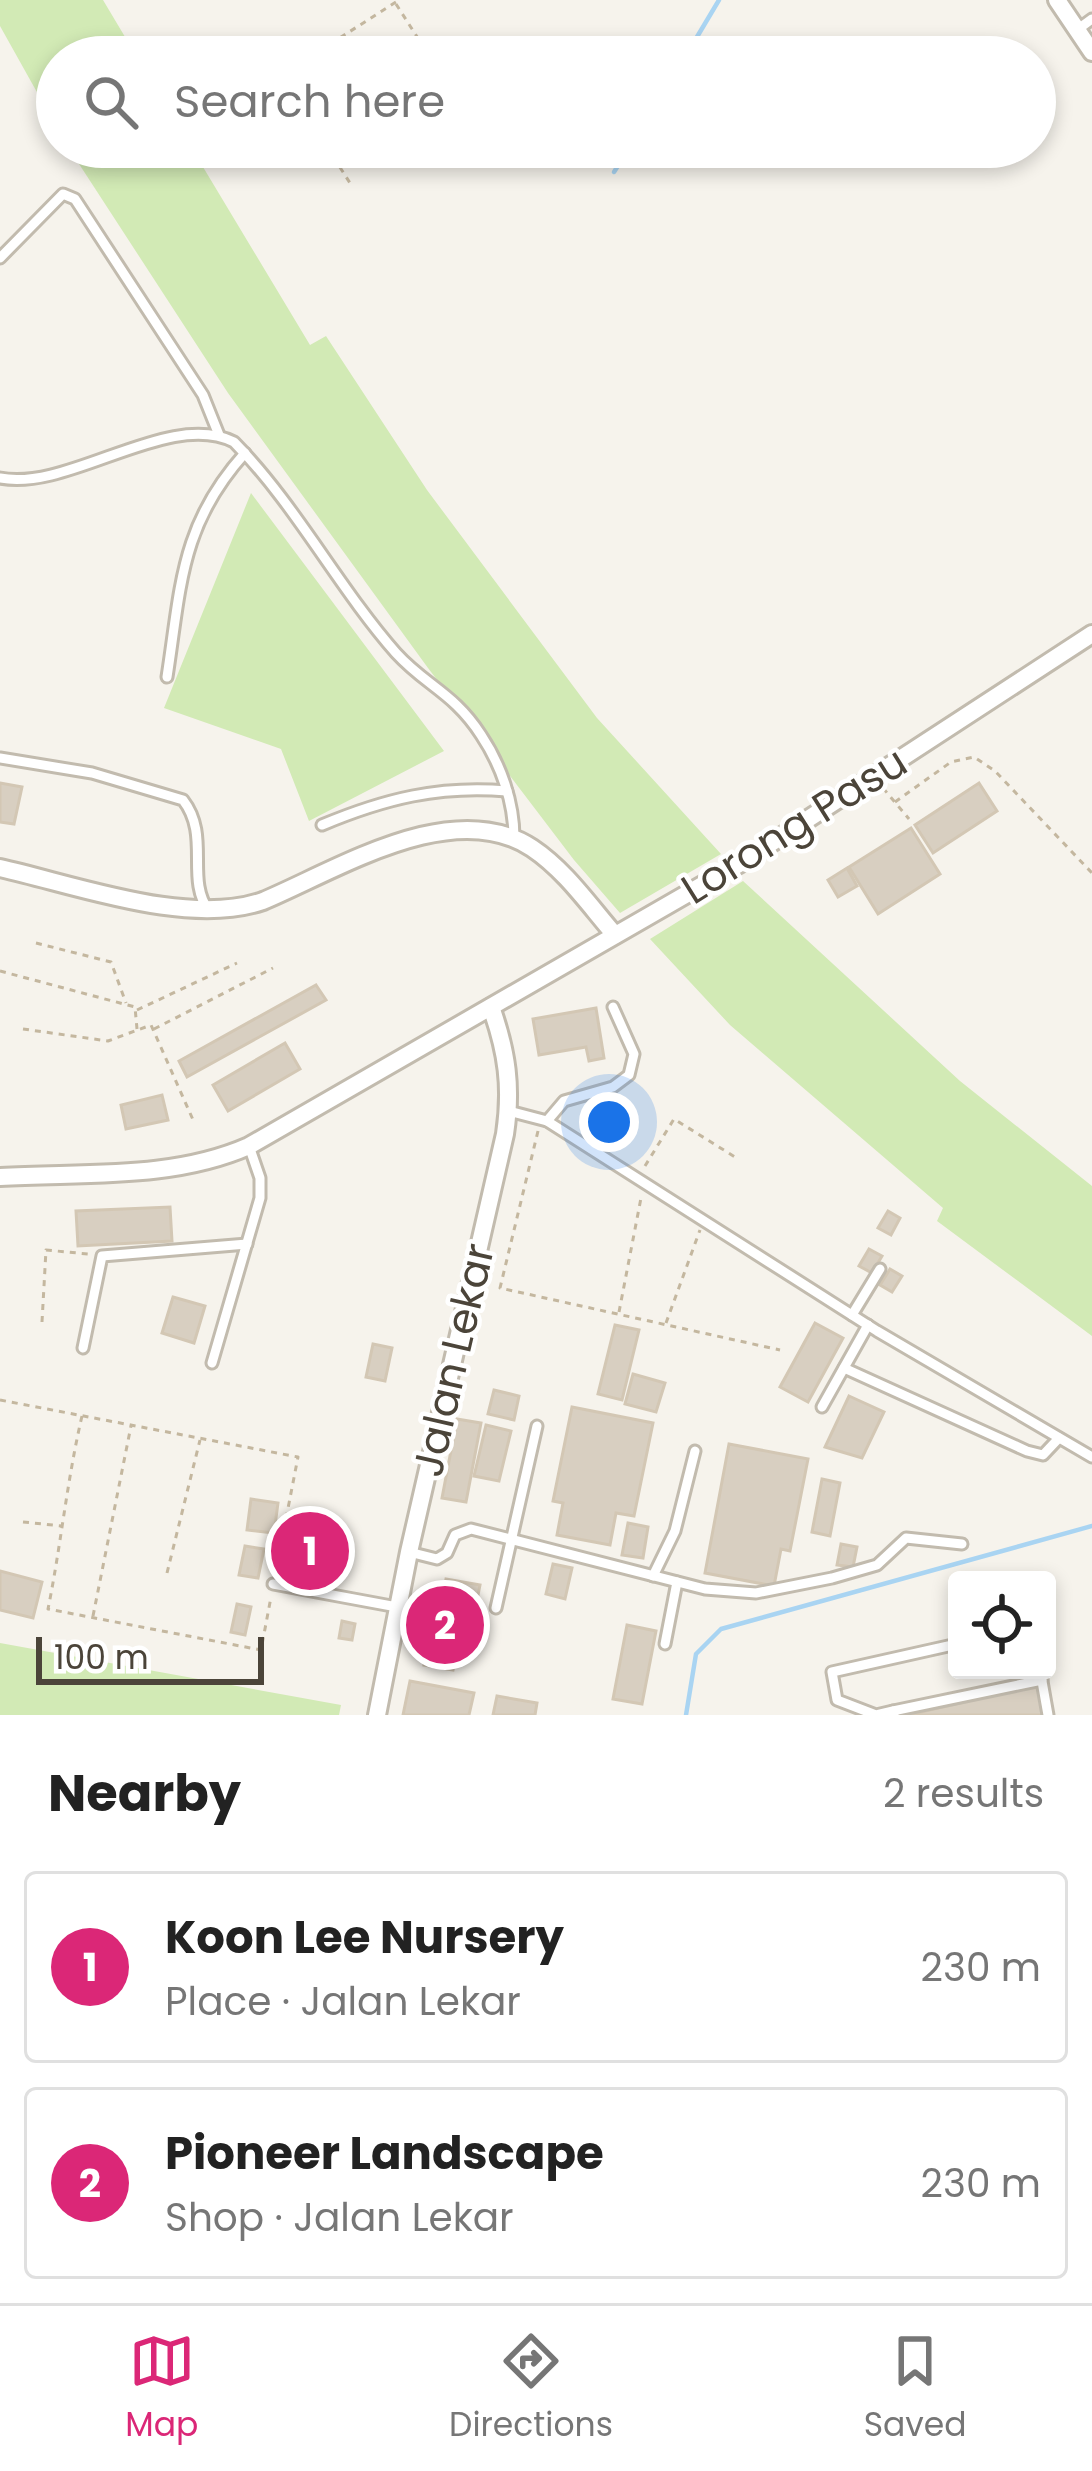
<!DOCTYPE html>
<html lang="en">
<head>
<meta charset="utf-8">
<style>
  :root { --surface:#fff; --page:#f6f6f6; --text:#222; --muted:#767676; --line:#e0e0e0; --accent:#db2777 }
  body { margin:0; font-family:Poppins,sans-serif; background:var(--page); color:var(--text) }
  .controls { position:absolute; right:36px; bottom:36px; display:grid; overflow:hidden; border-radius:12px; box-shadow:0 6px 18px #0003 }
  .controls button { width:108px; height:108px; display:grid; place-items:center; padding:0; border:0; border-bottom:3px solid var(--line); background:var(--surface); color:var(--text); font:60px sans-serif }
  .scale { position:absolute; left:36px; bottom:30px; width:228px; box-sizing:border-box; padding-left:12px; border:6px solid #4b4439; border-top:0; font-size:33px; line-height:42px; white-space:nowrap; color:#4b4439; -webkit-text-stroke:9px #fff; paint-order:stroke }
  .you { position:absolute; left:609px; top:1122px; width:42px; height:42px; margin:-30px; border:9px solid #fff; border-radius:50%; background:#1a73e8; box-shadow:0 0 0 18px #1a73e833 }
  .badge { display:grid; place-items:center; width:78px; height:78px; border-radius:50%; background:var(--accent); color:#fff; font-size:39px; font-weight:700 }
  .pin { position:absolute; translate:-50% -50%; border:6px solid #fff; box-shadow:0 3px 12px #0006 }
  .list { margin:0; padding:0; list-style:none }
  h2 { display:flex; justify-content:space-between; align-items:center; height:156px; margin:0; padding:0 48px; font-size:51px }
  h2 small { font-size:39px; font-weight:400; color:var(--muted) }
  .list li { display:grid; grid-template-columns:78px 1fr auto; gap:36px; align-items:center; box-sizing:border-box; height:192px; margin:0 24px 24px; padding:0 24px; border:3px solid var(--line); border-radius:12px }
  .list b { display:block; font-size:45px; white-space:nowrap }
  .list p { margin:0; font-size:39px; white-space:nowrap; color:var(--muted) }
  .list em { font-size:39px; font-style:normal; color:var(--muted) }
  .icon { flex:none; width:66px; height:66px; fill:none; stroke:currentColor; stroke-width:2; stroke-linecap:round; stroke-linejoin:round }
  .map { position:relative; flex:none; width:1092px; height:1715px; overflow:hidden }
  .search { position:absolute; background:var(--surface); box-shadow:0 6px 18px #0003; left:36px; right:36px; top:36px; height:132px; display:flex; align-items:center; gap:30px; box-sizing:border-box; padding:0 42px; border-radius:66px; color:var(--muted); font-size:45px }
  .sheet { height:588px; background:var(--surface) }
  nav { display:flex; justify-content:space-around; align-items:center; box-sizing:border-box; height:168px; border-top:3px solid var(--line); background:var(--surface); font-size:33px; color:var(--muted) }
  nav a { display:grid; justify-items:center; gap:6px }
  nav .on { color:var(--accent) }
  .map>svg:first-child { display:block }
  .green { fill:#d2eab5 }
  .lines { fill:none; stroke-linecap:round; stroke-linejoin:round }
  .stream { stroke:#a9d4f2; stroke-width:4.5 }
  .building { fill:#d8cfc1; stroke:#d3c7b4; stroke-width:3 }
  .lane-casing { stroke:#c2bbae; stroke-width:15 }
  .street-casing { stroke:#c2bbae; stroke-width:22 }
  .path { stroke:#c4b79f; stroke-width:3; stroke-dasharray:6 6; stroke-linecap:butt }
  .lane { stroke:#fff; stroke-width:9 }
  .street { stroke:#fff; stroke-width:16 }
  .labels { text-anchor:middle; stroke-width:9; stroke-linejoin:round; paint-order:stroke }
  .street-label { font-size:42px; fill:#4b4439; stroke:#fff }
</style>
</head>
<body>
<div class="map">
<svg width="1092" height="1715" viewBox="0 0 1092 1715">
  <rect width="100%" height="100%" fill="#f6f3ec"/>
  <g class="green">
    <path d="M0 0H103L137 57H57V128L0 26Z"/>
    <path d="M68 147H191L310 345 326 336 427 490 597 718 721 854 620 913 574 860 428 668 228 393Z"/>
    <path d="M251 493 444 751 309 821 281 749 164 708Z"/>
    <path d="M743 881 960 1081 1092 1186V1336L937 1221 943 1208 730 1025 650 939Z"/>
    <path d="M0 1643 341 1705 339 1715H0Z"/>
  </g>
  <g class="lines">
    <g class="stream">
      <path d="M685 57 719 0"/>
      <path d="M614 172 630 147"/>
      <path d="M686 1715 696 1654 721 1629 1092 1526"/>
    </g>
  </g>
  <g class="building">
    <path d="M0 783 22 787 14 824 0 822Z"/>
    <path d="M979 783 997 811 933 853 915 825Z"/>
    <path d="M911 828 940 874 878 914 849 867Z"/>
    <path d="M847 868 857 886 838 897 828 880Z"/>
    <path d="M316 985 326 1000 187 1077 179 1061Z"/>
    <path d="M596 1008 604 1058 589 1061 586 1047 539 1055 533 1019Z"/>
    <path d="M285 1043 300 1069 228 1111 213 1085Z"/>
    <path d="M162 1095 168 1120 126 1129 121 1105Z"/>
    <path d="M170 1207 172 1241 78 1246 76 1211Z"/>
    <path d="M888 1211 900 1218 891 1235 878 1228Z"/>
    <path d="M869 1249 882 1256 872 1273 859 1266Z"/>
    <path d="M890 1269 902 1276 892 1292 880 1285Z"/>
    <path d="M173 1297 205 1306 194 1343 162 1333Z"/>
    <path d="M815 1323 843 1338 808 1402 780 1387Z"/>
    <path d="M615 1325 639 1330 622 1400 598 1394Z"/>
    <path d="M373 1344 392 1348 385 1381 366 1377Z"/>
    <path d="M633 1374 665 1383 656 1412 625 1404Z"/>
    <path d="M494 1390 519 1396 514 1420 488 1414Z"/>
    <path d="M849 1396 884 1412 862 1458 825 1447Z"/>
    <path d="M572 1407 653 1423 634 1516 616 1513 610 1545 557 1535 563 1503 553 1501Z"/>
    <path d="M457 1419 481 1423 466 1502 442 1498Z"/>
    <path d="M486 1425 511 1431 499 1481 474 1476Z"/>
    <path d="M729 1444 808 1459 790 1551 781 1549 774 1586 705 1573Z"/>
    <path d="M822 1479 840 1483 830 1536 812 1532Z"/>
    <path d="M251 1499 278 1503 274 1533 247 1530Z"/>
    <path d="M300 1522 330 1528 319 1581 290 1575Z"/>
    <path d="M628 1523 648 1527 643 1558 622 1555Z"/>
    <path d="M841 1544 857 1547 853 1567 837 1565Z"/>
    <path d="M245 1546 264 1549 258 1578 239 1575Z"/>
    <path d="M553 1564 572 1568 565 1599 546 1594Z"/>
    <path d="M0 1571 42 1582 33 1618 0 1610Z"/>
    <path d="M446 1579 480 1585 477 1600 460 1601 456 1624 461 1625 453 1670 424 1665 433 1620 450 1623 453 1608 441 1606Z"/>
    <path d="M237 1604 251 1607 245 1635 231 1632Z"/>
    <path d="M342 1621 355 1624 352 1640 339 1638Z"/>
    <path d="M627 1625 656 1631 642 1704 613 1699Z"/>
    <path d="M410 1681 474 1693 469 1715H403Z"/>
    <path d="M1038 1685 1044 1715H908Z"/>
    <path d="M497 1696 537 1703 535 1715H493Z"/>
  </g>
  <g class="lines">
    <defs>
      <g id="lane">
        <path d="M1077 30 1092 19"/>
        <path d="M0 258 63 194 75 199 203 395 219 435"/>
        <path d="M0 478C69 492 169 409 234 442 296 505 338 587 396 653 426 686 454 693 481 735 501 765 514 802 514 838"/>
        <path d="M167 677C181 587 180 525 245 453"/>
        <path d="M0 758 92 773 183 800C211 836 185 879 209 911"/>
        <path d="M322 825C384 799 440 785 507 791"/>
        <path d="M509 1111 547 1121 877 1331 1092 1457"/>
        <path d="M547 1121 564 1101 613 1087 629 1075 634 1054 613 1007"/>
        <path d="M852 1315 880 1269"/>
        <path d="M83 1348 102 1256 247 1244"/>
        <path d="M212 1363 260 1198V1178L249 1146"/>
        <path d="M844 1368 1027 1451 1043 1455 1059 1438"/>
        <path d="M822 1407 868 1325"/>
        <path d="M409 1552 437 1559 447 1553 455 1535 471 1529 705 1589 756 1593 832 1578 877 1565 906 1538 962 1544"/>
        <path d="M653 1576 675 1531 695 1451"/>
        <path d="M273 1584 397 1607"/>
        <path d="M496 1608 537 1426"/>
        <path d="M665 1644 677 1582"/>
        <path d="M1040 1670 1048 1715"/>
        <path d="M893 1711 876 1715 837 1700 832 1672 957 1644"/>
        <path d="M894 1715 893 1711 1042 1680"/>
      </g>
      <g id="street">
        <path d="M1057 0 1092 52"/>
        <path d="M0 868C76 885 188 927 263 901 339 869 453 796 532 848 565 870 589 905 615 935"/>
        <path d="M0 1177C83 1172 172 1180 249 1146L739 864 1092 634"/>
        <path d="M377 1715 409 1552 505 1134C512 1087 507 1052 491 1007"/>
      </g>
    </defs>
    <use href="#lane" class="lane-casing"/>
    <use href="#street" class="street-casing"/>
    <g class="path">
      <path d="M396 4 430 57"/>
      <path d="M310 57 399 0"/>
      <path d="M327 147 350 183"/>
      <path d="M883 788 909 819"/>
      <path d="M895 802 951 762 974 757 995 771 1092 873"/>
      <path d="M36 943 111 962 126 1003"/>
      <path d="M0 971 135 1007 137 1029"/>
      <path d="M137 1010 237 963"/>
      <path d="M23 1029 108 1041 151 1025 194 1122"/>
      <path d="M154 1029 273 968"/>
      <path d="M538 1131 500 1288 780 1350"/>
      <path d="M645 1166 674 1119 735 1157"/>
      <path d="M619 1312 641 1198"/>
      <path d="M42 1322 46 1250 88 1254"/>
      <path d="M666 1323 700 1230"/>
      <path d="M0 1400 298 1457 276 1570"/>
      <path d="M82 1416C67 1480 61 1545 48 1609L261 1650 271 1597"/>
      <path d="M23 1522 62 1526"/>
      <path d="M167 1573 200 1440"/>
      <path d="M93 1616 131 1426"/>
    </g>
    <use href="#lane" class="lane"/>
    <use href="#street" class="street"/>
  </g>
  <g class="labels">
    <g class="street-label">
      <text transform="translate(794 825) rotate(-32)" y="15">Lorong Pasu</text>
      <text transform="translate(453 1360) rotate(-77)" y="15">Jalan Lekar</text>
    </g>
  </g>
</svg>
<div class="controls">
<button><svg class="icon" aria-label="locate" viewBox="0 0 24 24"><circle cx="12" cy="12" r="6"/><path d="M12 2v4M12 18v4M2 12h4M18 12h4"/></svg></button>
</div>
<div class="scale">100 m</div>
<div class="you"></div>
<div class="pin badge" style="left:310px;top:1551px">1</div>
<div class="pin badge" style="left:445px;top:1625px">2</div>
<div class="search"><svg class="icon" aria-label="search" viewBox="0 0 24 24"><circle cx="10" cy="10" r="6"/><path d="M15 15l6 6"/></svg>Search here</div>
</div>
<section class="sheet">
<h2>Nearby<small>2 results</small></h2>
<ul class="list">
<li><span class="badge">1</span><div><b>Koon Lee Nursery</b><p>Place · Jalan Lekar</p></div><em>230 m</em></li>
<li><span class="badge">2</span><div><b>Pioneer Landscape</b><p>Shop · Jalan Lekar</p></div><em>230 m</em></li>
</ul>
</section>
<nav>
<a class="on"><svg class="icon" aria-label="map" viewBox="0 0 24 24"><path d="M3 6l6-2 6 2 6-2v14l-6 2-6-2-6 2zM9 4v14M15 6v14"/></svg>Map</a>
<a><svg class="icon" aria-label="directions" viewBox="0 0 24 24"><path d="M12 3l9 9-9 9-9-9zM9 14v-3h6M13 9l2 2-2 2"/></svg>Directions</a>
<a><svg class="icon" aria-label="saved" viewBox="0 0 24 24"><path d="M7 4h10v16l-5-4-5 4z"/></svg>Saved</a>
</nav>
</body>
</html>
